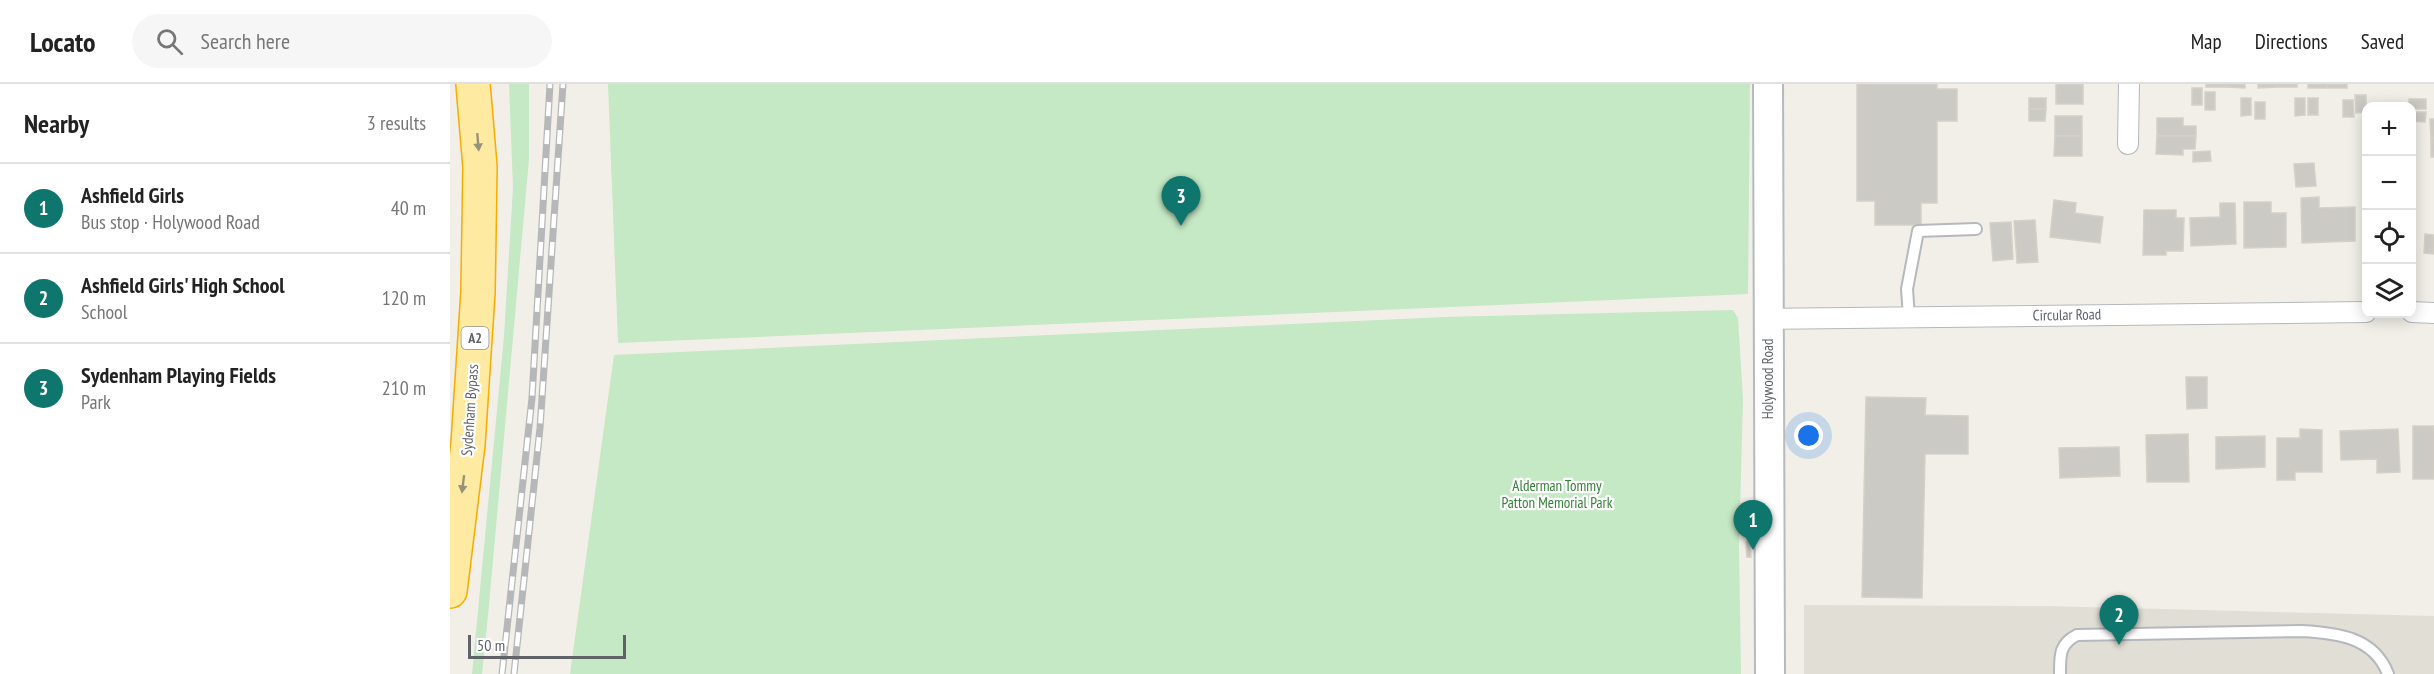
<!DOCTYPE html>
<html lang="en">
<head>
<meta charset="utf-8">
<style>
  :root { --surface:#fff; --page:#f6f6f6; --text:#222; --muted:#767676; --line:#e0e0e0; --accent:#0f766e }
  body { margin:0; font-family:"PT Sans Narrow",sans-serif; background:var(--page); color:var(--text) }
  .controls { position:absolute; right:18px; top:18px; display:grid; overflow:hidden; border-radius:12px; box-shadow:0 3px 15px #0003 }
  .controls button { width:54px; height:54px; display:grid; place-items:center; padding:0; border:0; border-bottom:2px solid var(--line); background:var(--surface); color:var(--text); font:30px sans-serif }
  .scale { position:absolute; left:18px; bottom:15px; width:158px; box-sizing:border-box; padding-left:6px; border:3px solid #5f6368; border-top:0; font-size:16px; line-height:21px; white-space:nowrap; color:#5f6368; -webkit-text-stroke:4px #fff; paint-order:stroke }
  .you { position:absolute; left:1359px; top:352px; width:21px; height:21px; margin:-15px; border:4px solid #fff; border-radius:50%; background:#1a73e8; box-shadow:0 0 0 9px #1a73e833 }
  .badge { display:grid; place-items:center; width:39px; height:39px; border-radius:50%; background:var(--accent); color:#fff; font-size:20px; font-weight:700 }
  .pin { position:absolute; translate:-50% -50px; filter:drop-shadow(0 2px 3px #0008) }
  .pin::after { content:''; position:absolute; top:32px; width:21px; height:18px; background:inherit; clip-path:polygon(0 0,100% 0,50% 100%) }
  .list { margin:0; padding:0; list-style:none }
  h2 { display:flex; justify-content:space-between; align-items:center; height:78px; margin:0; padding:0 24px; font-size:26px }
  h2 small { font-size:20px; font-weight:400; color:var(--muted) }
  .list li { display:grid; grid-template-columns:39px 1fr auto; gap:18px; align-items:center; box-sizing:border-box; height:90px; padding:0 24px; border-top:2px solid var(--line) }
  .list b { display:block; font-size:22px; white-space:nowrap }
  .list p { margin:0; font-size:20px; white-space:nowrap; color:var(--muted) }
  .list em { font-size:20px; font-style:normal; color:var(--muted) }
  .icon { flex:none; width:33px; height:33px; fill:none; stroke:currentColor; stroke-width:2; stroke-linecap:round; stroke-linejoin:round }
  .map { position:relative; flex:none; width:1984px; height:590px; overflow:hidden }
  header { display:flex; align-items:center; gap:36px; box-sizing:border-box; height:84px; padding:0 30px; background:var(--surface); border-bottom:2px solid var(--line) }
  header strong { font-size:28px }
  nav { display:flex; gap:33px; margin-inline-start:auto; font-size:21px }
  .search { width:420px; height:54px; background:var(--page); display:flex; align-items:center; gap:15px; box-sizing:border-box; padding:0 21px; border-radius:33px; color:var(--muted); font-size:22px }
  main { display:flex }
  aside { flex:1; background:var(--surface) }
  .map>svg:first-child { display:block }
  .education { fill:#e1ded6 }
  .green { fill:#c5e8c5 }
  .building { fill:#cccac5; stroke:#d6d1c6; stroke-width:1.5 }
  .lines { fill:none; stroke-linecap:round; stroke-linejoin:round }
  .service-casing { stroke:#b5b8bc; stroke-width:14 }
  .minor-casing { stroke:#b5b8bc; stroke-width:22 }
  .secondary-casing { stroke:#b6babf; stroke-width:32 }
  .trunk-casing { stroke:#f9ab00; stroke-width:36 }
  .service { stroke:#fff; stroke-width:10 }
  .minor { stroke:#fff; stroke-width:20 }
  .secondary { stroke:#fff; stroke-width:28 }
  .trunk { stroke:#feeaa1; stroke-width:33 }
  .rail-casing { stroke:#b6b7b8; stroke-width:7 }
  .rail { stroke:#fff; stroke-width:4.5; stroke-dasharray:14; stroke-linecap:butt }
  .oneway { fill:#97927c }
  .labels { text-anchor:middle; stroke-width:4.5; stroke-linejoin:round; paint-order:stroke }
  .shield { fill:#fff; stroke:#8f9295; stroke-width:1.5 }
  .shield-label { font-size:14px; font-weight:bold; fill:#5f6368 }
  .street-label { font-size:15px; fill:#5f6368; stroke:#fff }
  .park-label { font-size:15px; fill:#348238; stroke:#fff }
</style>
</head>
<body>
<header>
<strong>Locato</strong>
<div class="search"><svg class="icon" aria-label="search" viewBox="0 0 24 24"><circle cx="10" cy="10" r="6"/><path d="M15 15l6 6"/></svg>Search here</div>
<nav><a>Map</a><a>Directions</a><a>Saved</a></nav>
</header>
<main>
<aside>
<h2>Nearby<small>3 results</small></h2>
<ul class="list">
<li><span class="badge">1</span><div><b>Ashfield Girls</b><p>Bus stop · Holywood Road</p></div><em>40 m</em></li>
<li><span class="badge">2</span><div><b>Ashfield Girls' High School</b><p>School</p></div><em>120 m</em></li>
<li><span class="badge">3</span><div><b>Sydenham Playing Fields</b><p>Park</p></div><em>210 m</em></li>
</ul>
</aside>
<div class="map">
<svg width="1984" height="590" viewBox="0 0 1984 590">
  <rect width="100%" height="100%" fill="#f1efe8"/>
  <path class="education" d="M1354 521 1596 522 1984 532V590H1354Z"/>
  <g class="green">
    <path d="M59 0H79V75L39 521 32 590H22L54 252 63 104Z"/>
    <path d="M158 0H1300L1298 210 168 259Z"/>
    <path d="M1283 226 1288 234 1293 315 1289 463 1291 590H120L164 271 995 233Z"/>
  </g>
  <g class="building">
    <path d="M1407 0H1487V5H1507V37H1487V119H1471V141H1425V117H1407Z"/>
    <rect x="1606" y="0" width="27" height="20"/>
    <rect x="1756" y="0" width="20" height="3"/>
    <path d="M1776 0H1795V4L1776 3Z"/>
    <path d="M1808 0H1827V3L1808 4Z"/>
    <rect x="1827" y="0" width="20" height="3"/>
    <rect x="1858" y="0" width="19" height="4"/>
    <rect x="1877" y="0" width="20" height="4"/>
    <rect x="1742" y="4" width="10" height="17"/>
    <rect x="1755" y="8" width="10" height="18"/>
    <path d="M1905 11H1916V28L1906 29Z"/>
    <rect x="1579" y="14" width="17" height="11"/>
    <path d="M1791 14H1801V31L1791 32Z"/>
    <path d="M1845 14H1855V31L1845 32Z"/>
    <rect x="1858" y="14" width="10" height="17"/>
    <path d="M1959 15H1976V25H1962V22H1959Z"/>
    <path d="M1893 16H1903L1904 33H1893Z"/>
    <rect x="1805" y="18" width="10" height="17"/>
    <path d="M1579 25H1596L1595 37H1579Z"/>
    <path d="M1962 28H1976L1975 38 1962 37Z"/>
    <rect x="1605" y="32" width="27" height="20"/>
    <path d="M1707 34H1733V42H1746V52H1707Z"/>
    <path d="M1980 35H1984V54H1981Z"/>
    <path d="M1605 52H1632V72H1604Z"/>
    <path d="M1707 52H1746L1745 65H1733V71L1706 70Z"/>
    <rect x="1981" y="54" width="3" height="19"/>
    <path d="M1760 67 1761 77 1743 78V68Z"/>
    <path d="M1864 79 1866 102 1846 103 1844 80Z"/>
    <path d="M1869 113V124L1905 123V157L1852 159 1851 114Z"/>
    <path d="M1604 116 1626 119 1625 129 1653 133 1650 159 1600 153Z"/>
    <path d="M1794 118H1821V129H1836V163L1794 164Z"/>
    <path d="M1770 119H1785L1786 160 1741 162 1740 134 1770 133Z"/>
    <path d="M1694 126H1726V134H1734L1733 167H1716V171H1693Z"/>
    <path d="M1962 129H1965L1964 165H1962Z"/>
    <path d="M1585 136 1588 178 1567 179 1564 137Z"/>
    <path d="M1561 138 1563 175 1543 177 1540 139Z"/>
    <path d="M1975 150 1984 151V170L1974 169Z"/>
    <path d="M1736 293H1757V324L1737 325Z"/>
    <path d="M1416 313 1476 314 1475 331 1518 332V370H1475L1472 514 1412 513Z"/>
    <rect x="1963" y="342" width="21" height="53"/>
    <path d="M1850 345 1872 346V388H1845V396H1827V354H1850Z"/>
    <path d="M1948 345 1950 388 1927 389V375L1891 376 1890 347Z"/>
    <path d="M1738 350 1739 398H1697L1696 351Z"/>
    <path d="M1815 352V383L1766 385V353Z"/>
    <path d="M1669 363 1670 392 1610 394 1609 364Z"/>
    <path d="M1300 457 1301 473H1297L1296 458Z"/>
  </g>
  <g class="lines">
    <defs>
      <g id="service">
        <path d="M1459 233 1457 205 1468 147 1526 145"/>
        <path d="M1610 590C1610 572 1609 560 1627 551L1852 547C1887 549 1924 553 1938 590"/>
      </g>
      <g id="minor">
        <path d="M1678 60 1679 0"/>
        <path d="M1962 228 1984 229"/>
        <path d="M1317 235 1916 228"/>
      </g>
      <path id="secondary" d="M1318 0 1320 590"/>
      <path id="trunk" d="M0 507 18 360 28 208 30 83 23 0"/>
    </defs>
    <use href="#service" class="service-casing"/>
    <use href="#minor" class="minor-casing"/>
    <use href="#secondary" class="secondary-casing"/>
    <use href="#trunk" class="trunk-casing"/>
    <use href="#service" class="service"/>
    <use href="#minor" class="minor"/>
    <use href="#secondary" class="secondary"/>
    <use href="#trunk" class="trunk"/>
    <defs>
      <g id="rail">
        <path d="M52 590 82 314 100 0"/>
        <path d="M64 590 90 344 113 0"/>
      </g>
    </defs>
    <use href="#rail" class="rail-casing"/>
    <use href="#rail" class="rail"/>
  </g>
  <defs><path id="oneway-solid" d="M-6-.8H1V-3.2L6.5 0L1 3.2V.8H-6Z" transform="scale(1.5)"/></defs>
  <g class="oneway">
    <use href="#oneway-solid" transform="translate(28 58) rotate(85)"/>
    <use href="#oneway-solid" transform="translate(13 400) rotate(97)"/>
  </g>
  <g class="labels">
    <rect class="shield" x="11.5" y="243" width="27" height="22" rx="4.5"/>
    <g class="shield-label">
      <text x="25" y="259">A2</text>
    </g>
    <g class="street-label">
      <text transform="translate(1617 231) rotate(-1)" y="5">Circular Road</text>
      <text transform="translate(1318 295) rotate(-90)" y="5">Holywood Road</text>
      <text transform="translate(20 326) rotate(-86)" y="5">Sydenham Bypass</text>
    </g>
    <g class="park-label">
      <text x="1107" y="407">Alderman Tommy<tspan x="1107" dy="17">Patton Memorial Park</tspan></text>
    </g>
  </g>
</svg>
<div class="controls">
<button>+</button>
<button>−</button>
<button><svg class="icon" aria-label="locate" viewBox="0 0 24 24"><circle cx="12" cy="12" r="6"/><path d="M12 2v4M12 18v4M2 12h4M18 12h4"/></svg></button>
<button><svg class="icon" aria-label="layers" viewBox="0 0 24 24"><path d="M12 4l9 5-9 5-9-5zM3 14l9 5 9-5"/></svg></button>
</div>
<div class="scale">50 m</div>
<div class="you"></div>
<div class="pin badge" style="left:1303px;top:466px">1</div>
<div class="pin badge" style="left:1669px;top:561px">2</div>
<div class="pin badge" style="left:731px;top:142px">3</div>
</div>
</main>
</body>
</html>
